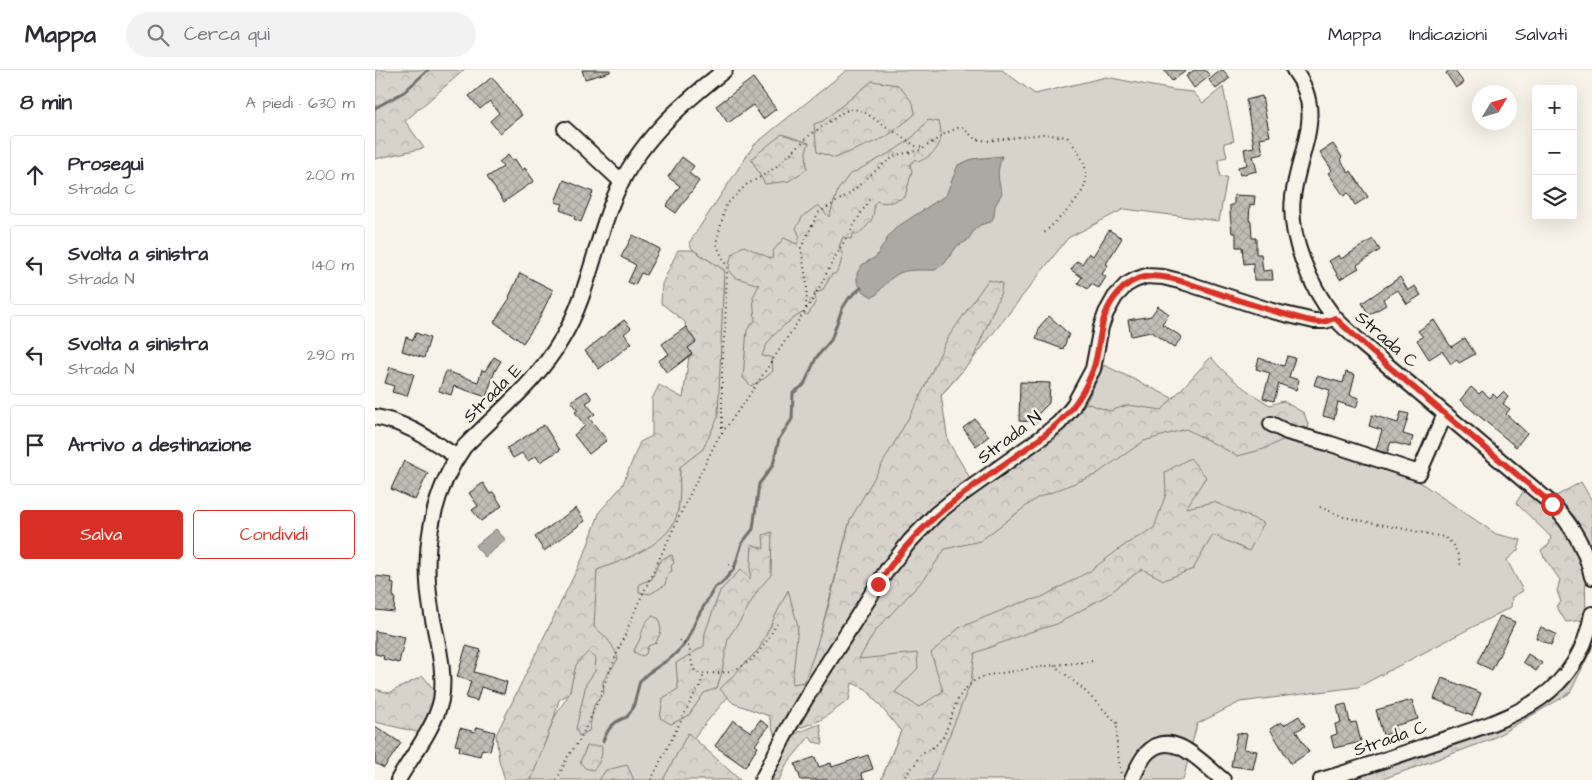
<!DOCTYPE html>
<html lang="it">
<head>
<meta charset="utf-8">
<style>
  :root { --surface:#fff; --page:#f2f2f3; --text:#2b2b33; --muted:#7c7c81; --line:#e1e1e2; --accent:#d93025 }
  body { margin:0; font-family:"Architects Daughter",sans-serif; background:var(--page); color:var(--text) }
  .controls { position:absolute; right:15px; top:15px; display:grid; overflow:hidden; border-radius:5px; box-shadow:0 5px 20px #0002 }
  .controls button { width:45px; height:45px; display:grid; place-items:center; padding:0; border:0; border-bottom:1px solid var(--line); background:var(--surface); color:var(--text); font:25px sans-serif }
  .compass { position:absolute; left:1097px; top:15px; width:45px; height:45px; border-radius:50%; background:var(--surface); box-shadow:0 5px 20px #0002; rotate:52deg }
  .stop { position:absolute; width:15px; height:15px; margin:-11px; border:4px solid #d93025; border-radius:50%; background:#fff }
  .stop.end { background:#d93025; border-color:#fff; box-shadow:0 1px 5px #0008 }
  .list { margin:0; padding:0; list-style:none }
  h2 { display:flex; justify-content:space-between; align-items:center; height:65px; margin:0; padding:0 20px; font-size:21px }
  h2 small { font-size:16px; font-weight:400; color:var(--muted) }
  .list li { display:grid; grid-template-columns:32px 1fr auto; gap:15px; align-items:center; box-sizing:border-box; height:80px; margin:0 10px 10px; padding:0 10px; border:1px solid var(--line); border-radius:5px }
  .list b { display:block; font-size:19px; white-space:nowrap }
  .list p { margin:0; font-size:16px; white-space:nowrap; color:var(--muted) }
  .list em { font-size:16px; font-style:normal; color:var(--muted) }
  .actions { display:flex; gap:10px; padding:15px 20px }
  .actions a { flex:1; padding:11px 0; border:1px solid var(--accent); border-radius:5px; text-align:center; font-size:18px; color:var(--accent) }
  .actions .main { background:var(--accent); color:#fff }
  .icon { flex:none; width:28px; height:28px; fill:none; stroke:currentColor; stroke-width:2; stroke-linecap:round; stroke-linejoin:round }
  .map { position:relative; flex:none; width:1217px; height:710px; overflow:hidden }
  header { display:flex; align-items:center; gap:30px; box-sizing:border-box; height:70px; padding:0 25px; background:var(--surface); border-bottom:1px solid var(--line) }
  header strong { font-size:24px }
  nav { display:flex; gap:28px; margin-inline-start:auto; font-size:18px }
  .search { width:350px; height:45px; background:var(--page); display:flex; align-items:center; gap:12px; box-sizing:border-box; padding:0 18px; border-radius:28px; color:var(--muted); font-size:19px }
  main { display:flex }
  aside { flex:1; background:var(--surface) }
  .map>svg:first-child { display:block }
  .green { fill:#d7d3cb; stroke:#7a7874 }
  .forest { fill:url(#forest-crowns); stroke:#7a7874 }
  .water { fill:#aca9a2; stroke:#72716c }
  .lines { fill:none; stroke-linecap:round; stroke-linejoin:round }
  .stream { stroke:#72716c; stroke-width:3 }
  .building { fill:url(#building-cross-hatch); stroke:#1c1c1c }
  .minor-casing { stroke:#1c1c1c; stroke-width:18 }
  .path { stroke:#1c1c1c; stroke-width:2; stroke-dasharray:1 4; stroke-linecap:butt }
  .minor { stroke:#f7f3e8; stroke-width:14 }
  .route { stroke:#d93025; stroke-width:6 }
  .labels { text-anchor:middle; stroke-width:5; stroke-linejoin:round; paint-order:stroke }
  .street-label { font-size:18px; fill:#1c1c1c; stroke:#f7f3e8 }
</style>
</head>
<body>
<header>
<strong>Mappa</strong>
<div class="search"><svg class="icon" aria-label="search" viewBox="0 0 24 24"><circle cx="10" cy="10" r="6"/><path d="M15 15l6 6"/></svg>Cerca qui</div>
<nav><a>Mappa</a><a>Indicazioni</a><a>Salvati</a></nav>
</header>
<main>
<aside>
<h2>8 min<small>A piedi · 630 m</small></h2>
<ul class="list">
<li><svg class="icon" aria-label="ahead" viewBox="0 0 24 24"><path d="M12 20V5M6 11l6-6 6 6"/></svg><div><b>Prosegui</b><p>Strada C</p></div><em>200 m</em></li>
<li><svg class="icon" aria-label="left" viewBox="0 0 24 24"><path d="M17 20v-9H6M10 6l-5 5 5 5"/></svg><div><b>Svolta a sinistra</b><p>Strada N</p></div><em>140 m</em></li>
<li><svg class="icon" aria-label="left" viewBox="0 0 24 24"><path d="M17 20v-9H6M10 6l-5 5 5 5"/></svg><div><b>Svolta a sinistra</b><p>Strada N</p></div><em>290 m</em></li>
<li><svg class="icon" aria-label="arrive" viewBox="0 0 24 24"><path d="M6 21V4h12l-3 4 3 4H6"/></svg><div><b>Arrivo a destinazione</b></div></li>
</ul>
<div class="actions"><a class="main">Salva</a><a>Condividi</a></div>
</aside>
<div class="map">
<svg width="1217" height="710" viewBox="0 0 1217 710">
  <defs>
    <pattern id="forest-crowns" width="20" height="18" patternUnits="userSpaceOnUse" patternTransform="scale(1.25)"><rect width="20" height="18" fill="#d7d3cb"/><path d="M2 6a3 3 0 1 1 6 0M12 15a3 3 0 1 1 6 0" fill="none" stroke="#b8b5ae"/></pattern>
    <pattern id="building-cross-hatch" width="8" height="8" patternUnits="userSpaceOnUse" patternTransform="scale(1.25)"><rect width="8" height="8" fill="#c0beb5"/><path d="M0 0l8 8M0 8l8-8" fill="none" stroke="#a4a39b"/></pattern>
  </defs>
  <rect width="100%" height="100%" fill="#f7f3e8"/>
  <filter id="ink" filterUnits="userSpaceOnUse"><feTurbulence type="fractalNoise" baseFrequency=".02" numOctaves="2"/><feDisplacementMap in="SourceGraphic" scale="10" xChannelSelector="R" yChannelSelector="G"/><feConvolveMatrix kernelMatrix="1 2 1 2 8 2 1 2 1" color-interpolation-filters="sRGB"/></filter>
  <g filter="url(#ink)">
    <g class="green">
      <path d="M472 0H627L660 24 731 7 798 20 818 22 828 33 848 17 859 71 849 73 852 87 843 89 845 107H852L844 151 749 139 693 168 598 289 569 322 475 450 432 615 358 621 323 662 290 710H156L179 648 194 624 222 500 260 485 303 441 305 396 328 378 345 272 349 200 318 180 314 173 379 75Z"/>
      <path d="M729 295 812 335 1043 411 1121 464 1146 470 1143 480 1132 490 1148 521 1137 527 1136 537 983 617 865 632 822 654 808 710H506L526 661 484 590 500 537 601 418 680 369 711 333Z"/>
    </g>
    <g class="forest">
      <path d="M1 0H89L30 51 49 78 0 89Z"/>
      <path d="M497 11 523 15 538 33 540 43 538 46 511 67 460 88 442 82 439 54 448 51Z"/>
      <path d="M553 50 564 52C570 72 562 84 543 92L540 89 535 95 537 101 530 127C521 131 511 135 502 131L499 134C500 151 493 155 482 165L479 163 476 169 468 167 464 177 468 185 464 199 460 204H457L447 221 439 223 441 231 433 245 427 243C411 253 392 267 387 286L396 287 398 301 390 308 376 316 368 308 372 260 380 250 378 227 384 215 359 207 354 201C354 187 357 182 369 176L397 189 398 181 409 168 422 174 425 167 421 158 428 146 443 135 454 147 463 120 474 105 520 80 538 67Z"/>
      <path d="M407 64 434 73 431 81 432 99 414 111 390 114 376 89Z"/>
      <path d="M303 180H318L349 200 343 347 328 379 305 397C304 410 306 426 303 440 298 474 250 489 222 500L219 557C231 566 239 575 243 589L228 611 229 623 219 635 214 661 204 666 201 659 211 614 220 601 221 588 213 582 201 595 194 624 184 630 179 648 156 710H130L124 690 121 665 210 483 225 441 247 416 265 372 277 366V329L284 315 308 328 314 286 310 252 286 233 287 214Z"/>
      <path d="M613 210 627 213 626 222 598 289 566 325 573 371 601 418 680 369 711 333 735 341 753 335 787 340 836 287C852 307 873 322 895 335L908 331 929 343 934 357 889 379 863 386 811 359 769 371 720 405 662 428 605 471 570 479 551 507 500 561 484 589 542 583 543 598 520 622 544 637 568 621 556 583 584 558 642 534 667 527 715 501 751 474 779 458 791 424 790 402 815 388 831 407 811 438 839 432 889 453 874 481 838 465 818 499 789 510 767 499 731 526 682 554 652 563 600 583 596 612 556 710H506L526 661 491 619 477 613 474 630 446 650 400 667 394 646 358 633 345 619 384 579 413 520 423 556 417 614 429 612 439 584 454 534 475 450 541 335 572 269Z"/>
      <path d="M1206 412 1217 431V482L1214 472 1200 447 1181 426Z"/>
      <path d="M1151 417 1197 464 1210 499 1211 550 1191 552 1181 536 1186 532 1182 521 1185 510 1169 487 1166 480 1174 475 1176 467 1141 433Z"/>
      <path d="M397 462 396 505 383 520 365 551 353 568 347 602 342 618 329 623 314 645 296 654 285 648 288 628 303 619 301 593 329 576 330 563 345 521 366 499 375 509 377 474 389 479 388 465Z"/>
      <path d="M297 485 299 493 296 496 297 501 293 503 290 515 275 524 264 522V514L277 509C282 496 283 488 297 485Z"/>
      <path d="M278 546 284 549 286 561 281 573 273 576 271 584 267 586 259 582C260 577 262 575 264 571 268 561 268 551 278 546Z"/>
      <path d="M1217 566V578L1195 623 1115 670 1005 710H968L1115 660 1152 644 1187 620 1205 597Z"/>
      <path d="M48 606 64 626 46 663 0 652V619L14 623Z"/>
      <path d="M445 654 448 674 438 672 435 666 411 695 404 710H394L419 664Z"/>
      <path d="M313 663 365 710H288Z"/>
      <path d="M212 676H227C227 687 226 692 218 700L210 698 205 692Z"/>
      <path d="M252 695 259 710H224L231 700Z"/>
    </g>
    <g class="water">
      <path d="M627 86C622 102 622 107 627 123L620 136 619 146 616 152 605 155 600 159 592 171 582 176 570 193 560 200C527 200 523 198 501 225L497 227 488 221 482 212V203L488 194 501 187 515 164 522 157 571 125 583 95 597 89Z"/>
      <path d="M121 459 131 470 110 487 100 476Z"/>
    </g>
    <g class="lines">
      <g class="stream">
        <path d="M0 38 29 22 53 0"/>
        <path d="M228 671C233 658 239 651 252 647L258 638 265 611 272 604 297 587 308 576 313 568 323 546 340 517 346 514 359 499 367 473 378 459 384 414 398 395 404 369 417 349 418 323 429 315 441 288 456 270 467 239 474 228 486 218"/>
      </g>
    </g>
    <g class="building">
      <path d="M207 0H235V2L210 9Z"/>
      <path d="M789 0H812L797 11Z"/>
      <path d="M819 0H830L835 6 819 18 811 6Z"/>
      <path d="M846 0H848L855 8 841 19 834 10Z"/>
      <path d="M1075 0H1079L1089 13 1081 18 1071 3Z"/>
      <path d="M117 7 147 45 125 63 115 51 124 43 115 31 105 39 94 26Z"/>
      <path d="M378 8 401 39 388 49 378 35 353 53 341 36Z"/>
      <path d="M887 26 895 66 885 68 888 84 878 86 882 101 865 105 863 97 872 95 869 79 879 77 871 30Z"/>
      <path d="M958 74 967 87 965 89 974 103 976 101 993 127 980 135 973 123 969 126 953 103 957 100 945 82Z"/>
      <path d="M133 85 137 91 140 89 147 100 150 98 159 111 129 132 112 107 128 97 124 92Z"/>
      <path d="M307 87 319 96 314 103 324 111 301 143 291 136 305 116 293 107Z"/>
      <path d="M189 110 218 122 206 152 199 149 200 146 185 140 188 134 180 132Z"/>
      <path d="M859 125 880 126 879 135 875 134 874 151H876L877 168H881V184H886L888 201 897 200 898 210H879L878 193 869 194 867 177H861V163H857L855 143V135H859Z"/>
      <path d="M734 160 747 168 731 194 733 195 727 204 731 207 724 218 716 214 713 219 703 213 707 207 696 200 702 191 707 194 714 183 718 186Z"/>
      <path d="M258 165 285 179 271 205 266 203 260 215 253 212 261 195 246 187Z"/>
      <path d="M998 169 1005 180 982 195 984 198 965 209 954 191 964 185 966 189Z"/>
      <path d="M145 203 178 220 163 251 148 273 119 252 135 228 134 227Z"/>
      <path d="M1025 207 1033 221 1040 216 1046 225 1032 234 1023 220 1008 229 1011 235 994 245 987 233Z"/>
      <path d="M783 236 794 244 787 254 807 267 799 278 776 262 756 266 753 250 776 246Z"/>
      <path d="M674 246 694 264 688 279 661 269 665 256Z"/>
      <path d="M249 250 256 258 249 264 257 273 224 299 210 281Z"/>
      <path d="M1059 250 1076 277 1090 268 1100 284 1084 293 1082 290 1076 294 1067 281 1054 289 1042 270 1048 267 1043 261Z"/>
      <path d="M311 257 321 272 313 278 317 284 292 303 283 291 294 284 287 274Z"/>
      <path d="M41 263 55 268 49 288 27 281 31 267 38 270Z"/>
      <path d="M912 286 920 288 914 307 924 310 921 320 904 314 899 331 888 328 895 303 881 299 884 288 909 296Z"/>
      <path d="M119 287 126 291 120 301 111 327 79 316 76 325 64 321 71 301 103 312 107 300 110 301Z"/>
      <path d="M15 297 39 304 32 326 17 322 19 316 10 313Z"/>
      <path d="M971 302 980 305 975 325 984 328 981 338 963 332 959 349 948 346 955 320 939 315 942 306 968 313Z"/>
      <path d="M645 312 675 313 674 333 663 344V352L644 351Z"/>
      <path d="M1096 317 1104 324 1107 321 1115 328 1118 324 1122 328 1128 322 1133 327 1128 334 1135 339 1131 344 1152 363 1141 377 1085 330Z"/>
      <path d="M212 321 217 329 211 333 220 344 214 348 232 370 214 384 199 365 210 356 200 342 203 340 196 331Z"/>
      <path d="M1026 342 1034 344 1028 364 1038 367 1035 377 1016 372 1012 383 1001 380 1007 360 994 356 997 345 1023 353Z"/>
      <path d="M600 349 614 366 601 376 588 358Z"/>
      <path d="M169 355 185 380 165 392 161 386 153 391 147 383 138 388 132 378Z"/>
      <path d="M29 391 53 403 40 430 16 419Z"/>
      <path d="M108 413 115 424 118 422 127 436 106 451 97 440 103 436 94 423Z"/>
      <path d="M201 438 210 451 169 481 160 467Z"/>
      <path d="M0 506 17 508 16 513 19 514 18 526 20 527 19 542 0 540Z"/>
      <path d="M1125 546 1140 552 1117 600 1102 593Z"/>
      <path d="M1166 557 1181 564 1176 575 1161 568Z"/>
      <path d="M0 561 30 567 24 593 8 589 9 586 0 584Z"/>
      <path d="M91 576 106 580 99 602 132 612 129 624 106 617 102 631 91 628 96 611 82 607Z"/>
      <path d="M1153 584 1167 593 1161 601 1148 592Z"/>
      <path d="M1067 608 1106 623 1097 646 1082 640 1083 638 1059 629Z"/>
      <path d="M1037 630 1043 649 1019 656 1021 662 1008 665 1001 640Z"/>
      <path d="M971 634 975 653 981 652 986 672 959 678 956 666 962 664 960 654 966 653 962 636Z"/>
      <path d="M924 646 930 656 921 661 934 682 916 694 895 659 906 652 909 655Z"/>
      <path d="M358 650 376 662 385 650 394 656 380 675 383 677 370 697 340 676Z"/>
      <path d="M0 656 26 673 9 698 0 693Z"/>
      <path d="M102 657 120 662 115 681 107 679 105 686 84 681 85 676 80 675 85 658 100 662Z"/>
      <path d="M862 663 872 664 869 679 882 681 878 699 856 696Z"/>
      <path d="M493 685 498 699 486 703 489 710H426L420 694 440 687 444 697 456 693 457 697Z"/>
    </g>
    <g class="lines">
      <defs>
        <g id="minor">
          <path d="M919 0C952 44 923 81 918 127 913 166 935 216 959 247 967 256 977 264 986 273L1177 434C1197 455 1211 478 1217 507"/>
          <path d="M190 59 247 112"/>
          <path d="M0 347C31 352 56 370 82 387"/>
          <path d="M896 354 912 362 956 374 1044 403 1070 344"/>
          <path d="M23 710C36 688 61 655 66 630 71 601 62 572 57 544 46 486 55 425 89 377 124 341 163 311 188 267 213 225 220 173 239 128 262 73 304 36 350 0"/>
          <path d="M387 710 415 655 440 613 512 500 535 471 561 444 576 432 667 367 684 353 697 338 718 299 726 257 731 243 740 227 751 215 760 210 771 206 788 207 808 212 897 241 939 251H950L960 248"/>
          <path d="M757 710C761 701 765 690 772 683 797 656 829 695 848 710"/>
          <path d="M946 710C984 699 1021 686 1059 673 1131 649 1202 631 1217 544"/>
        </g>
      </defs>
      <use href="#minor" class="minor-casing"/>
      <g class="path">
        <path d="M431 238 432 215 426 178 443 143 474 124 506 96 521 85 546 80 571 63 583 58H588L600 69 612 71 668 64 692 67C732 113 702 130 668 164"/>
        <path d="M347 363V286L350 260 352 197 342 176V170L351 135 371 115 394 102 403 95 436 64 470 41 479 39 489 42 541 76 547 78"/>
        <path d="M945 437 969 447 1069 467C1080 474 1084 485 1086 498"/>
        <path d="M354 495 363 499"/>
        <path d="M305 570 314 577 318 599 324 603C331 604 337 603 344 603 377 599 386 580 402 554"/>
        <path d="M679 595 708 619 742 653V678L746 704"/>
        <path d="M182 710 193 686 204 671 218 643 231 610 262 536 313 428 343 368 369 333 438 229 458 191 495 128"/>
        <path d="M276 710 319 625 324 618 329 604"/>
        <path d="M527 710 540 694 544 686 561 675 569 666 582 631 588 621 600 610 613 605 672 596 719 591"/>
      </g>
      <use href="#minor" class="minor"/>
    </g>
  </g>
  <g class="lines" filter="url(#ink)">
    <path class="route" d="M503 514C539 459 573 434 625 397 650 379 677 363 696 339 705 328 713 313 718 300 728 271 721 248 744 222 751 214 759 209 770 207 785 204 803 210 818 215 850 226 883 237 916 246 925 248 936 252 945 252 950 252 955 250 960 248L1006 290 1177 434"/>
  </g>
  <g class="labels">
    <g class="street-label">
      <text transform="translate(1012 269) rotate(41)" y="6">Strada C</text>
      <text transform="translate(117 323) rotate(-45)" y="6">Strada E</text>
      <text transform="translate(634 367) rotate(-37)" y="6">Strada N</text>
      <text transform="translate(1015 668) rotate(-19)" y="6">Strada C</text>
    </g>
  </g>
</svg>
<div class="controls">
<button>+</button>
<button>−</button>
<button><svg class="icon" aria-label="layers" viewBox="0 0 24 24"><path d="M12 4l9 5-9 5-9-5zM3 14l9 5 9-5"/></svg></button>
</div>
<svg class="compass" viewBox="-18 -18 36 36"><path d="M0-13l5 13h-10z" fill="#e53935"/><path d="M0 13l5-13h-10z" fill="#7c7c81"/></svg>
<div class="stop" style="left:1177px;top:434px"></div>
<div class="stop end" style="left:503px;top:514px"></div>
</div>
</main>
</body>
</html>
